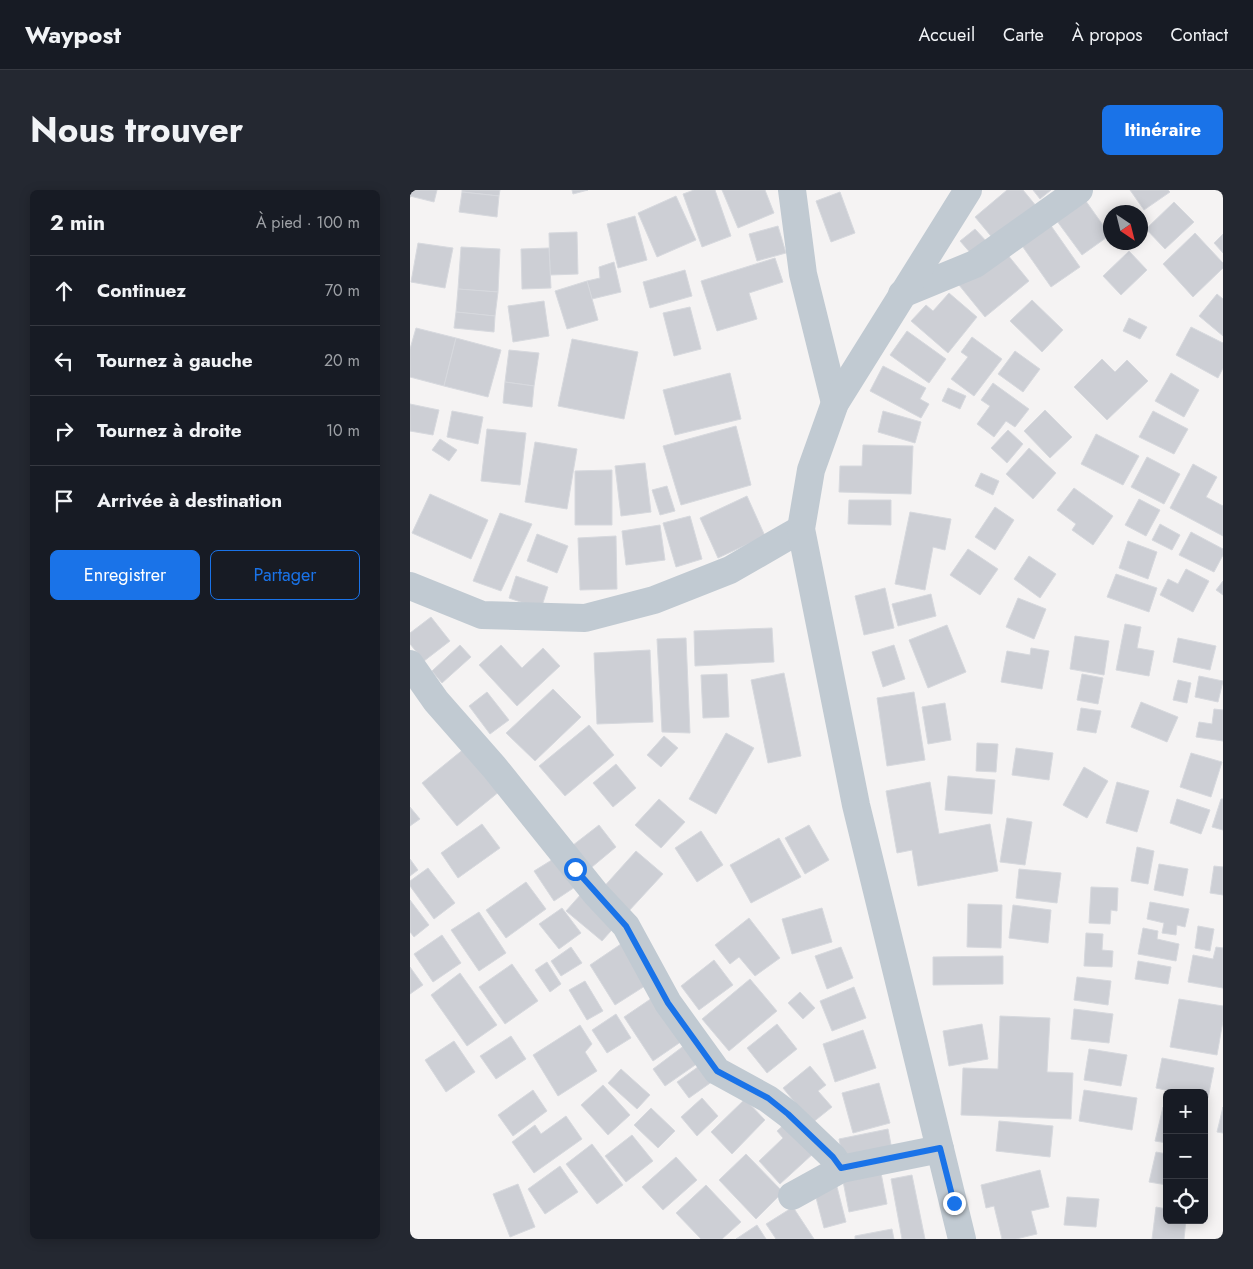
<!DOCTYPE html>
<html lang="fr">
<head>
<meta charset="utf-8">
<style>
  :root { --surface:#171b24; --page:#242831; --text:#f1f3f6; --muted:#9ea1a6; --line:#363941; --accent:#1a73e8 }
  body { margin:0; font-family:Jost,sans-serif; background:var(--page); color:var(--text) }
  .controls { position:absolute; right:15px; bottom:15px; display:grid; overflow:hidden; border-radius:8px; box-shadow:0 2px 12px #0003 }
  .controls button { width:45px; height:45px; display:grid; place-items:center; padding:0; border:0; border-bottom:1px solid var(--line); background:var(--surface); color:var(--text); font:25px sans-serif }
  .compass { position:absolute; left:693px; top:15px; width:45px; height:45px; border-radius:50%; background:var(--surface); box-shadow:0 2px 12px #0003; rotate:145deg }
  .stop { position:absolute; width:15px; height:15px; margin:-11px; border:4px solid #1a73e8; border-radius:50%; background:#fff }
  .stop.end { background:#1a73e8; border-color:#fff; box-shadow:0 1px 5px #0008 }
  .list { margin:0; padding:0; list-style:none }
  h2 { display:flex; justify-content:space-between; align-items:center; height:65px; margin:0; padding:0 20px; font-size:21px }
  h2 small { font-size:16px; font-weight:400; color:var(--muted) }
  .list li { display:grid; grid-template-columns:32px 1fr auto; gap:15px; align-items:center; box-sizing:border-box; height:70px; padding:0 20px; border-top:1px solid var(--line) }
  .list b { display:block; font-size:19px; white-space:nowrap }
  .list em { font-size:16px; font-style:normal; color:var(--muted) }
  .actions { display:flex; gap:10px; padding:15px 20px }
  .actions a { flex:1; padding:11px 0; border:1px solid var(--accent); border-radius:8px; text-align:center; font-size:18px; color:var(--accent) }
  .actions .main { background:var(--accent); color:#fff }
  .icon { flex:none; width:28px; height:28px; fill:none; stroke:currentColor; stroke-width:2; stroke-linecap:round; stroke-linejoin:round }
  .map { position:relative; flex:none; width:813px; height:1049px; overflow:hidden; border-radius:8px }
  header { display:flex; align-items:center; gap:30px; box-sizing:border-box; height:70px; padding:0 25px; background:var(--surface); border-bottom:1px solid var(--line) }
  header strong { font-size:24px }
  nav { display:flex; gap:28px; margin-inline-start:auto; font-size:18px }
  .intro { display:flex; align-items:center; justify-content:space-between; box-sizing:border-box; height:120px; padding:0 30px }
  h1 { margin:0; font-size:35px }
  .button { padding:12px 22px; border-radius:8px; background:var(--accent); color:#fff; font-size:18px; font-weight:700 }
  main { display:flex; gap:30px; padding:0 30px }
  aside { flex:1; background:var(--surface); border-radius:8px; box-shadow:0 2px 12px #0003 }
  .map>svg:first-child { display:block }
  .building { fill:#cdcfd5; stroke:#d7d9de }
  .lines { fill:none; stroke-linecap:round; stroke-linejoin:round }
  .minor { stroke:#c1cad2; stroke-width:28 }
  .tertiary { stroke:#c1cad2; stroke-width:28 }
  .route { stroke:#1a73e8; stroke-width:6 }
</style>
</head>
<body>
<header>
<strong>Waypost</strong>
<nav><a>Accueil</a><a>Carte</a><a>À propos</a><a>Contact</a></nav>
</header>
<div class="intro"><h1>Nous trouver</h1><a class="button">Itinéraire</a></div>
<main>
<aside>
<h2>2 min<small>À pied · 100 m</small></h2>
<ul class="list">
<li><svg class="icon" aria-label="ahead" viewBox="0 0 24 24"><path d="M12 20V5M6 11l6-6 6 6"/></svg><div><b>Continuez</b></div><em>70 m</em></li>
<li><svg class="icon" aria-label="left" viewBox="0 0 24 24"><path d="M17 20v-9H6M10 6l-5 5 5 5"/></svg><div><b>Tournez à gauche</b></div><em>20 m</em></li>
<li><svg class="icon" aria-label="right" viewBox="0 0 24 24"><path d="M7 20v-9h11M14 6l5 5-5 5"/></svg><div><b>Tournez à droite</b></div><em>10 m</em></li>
<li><svg class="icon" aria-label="arrive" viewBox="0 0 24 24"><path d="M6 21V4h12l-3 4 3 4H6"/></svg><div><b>Arrivée à destination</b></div></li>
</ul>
<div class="actions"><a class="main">Enregistrer</a><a>Partager</a></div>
</aside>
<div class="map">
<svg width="813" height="1049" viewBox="0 0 813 1049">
  <rect width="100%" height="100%" fill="#f5f3f3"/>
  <g class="building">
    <path d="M0 0H27L24 12 0 6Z"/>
    <path d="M52 0H90L89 6 52 2Z"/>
    <path d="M162 0H178L163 4Z"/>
    <path d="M284 0H305L321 46 292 57 273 4Z"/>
    <path d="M312 0H355L364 23 328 38Z"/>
    <path d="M597 0H613L627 17 585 51 565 27Z"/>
    <path d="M623 0H641L630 9Z"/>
    <path d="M720 0H758L760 2 734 20Z"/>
    <path d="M52 2 89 6 87 27 49 22Z"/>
    <path d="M430 2 445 43 421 52 406 11Z"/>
    <path d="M266 6 286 50 247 67 228 23Z"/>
    <path d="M673 7 700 45 672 65 644 27Z"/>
    <path d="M764 12 784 32 755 59 736 39Z"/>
    <path d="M225 26 237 70 208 78 197 34Z"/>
    <path d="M637 30 670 77 641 97 608 50Z"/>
    <path d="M368 36 376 63 347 71 339 44Z"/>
    <path d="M565 39 578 53 563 66 550 51Z"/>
    <path d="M167 42 168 84 140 85 139 43Z"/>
    <path d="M785 43 813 73V78L783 107 753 74Z"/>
    <path d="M813 44V63L804 53Z"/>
    <path d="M8 53 43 58 35 98 1 92Z"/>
    <path d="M51 57 90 59 88 102 48 99Z"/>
    <path d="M139 58 141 98 112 99 111 59Z"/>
    <path d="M593 59 619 91 575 127 549 95Z"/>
    <path d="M719 61 737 80 711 105 693 86Z"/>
    <path d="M365 68 373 92 339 103 347 129 307 141 291 91Z"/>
    <path d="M204 72 211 102 182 109 177 91 190 88 189 77Z"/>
    <path d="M275 80 282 106 240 118 233 92Z"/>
    <path d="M177 91 188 130 157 139 145 101Z"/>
    <path d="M48 99 88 102 85 126 46 122Z"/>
    <path d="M539 103 567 127 538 163 501 131 516 115 523 121Z"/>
    <path d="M807 104 813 109V146L789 126Z"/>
    <path d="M622 110 653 140 632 162 600 131Z"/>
    <path d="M134 111 139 146 103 152 98 116Z"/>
    <path d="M280 117 291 159 264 166 253 123Z"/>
    <path d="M46 122 85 126 84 142 44 138Z"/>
    <path d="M719 128 737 137 730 149 713 141Z"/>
    <path d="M781 137 813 153V178L808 188 766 165Z"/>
    <path d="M6 138 46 148 34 196 0 187V159Z"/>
    <path d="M497 141 536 169 519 193 480 165Z"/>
    <path d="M562 147 592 169 564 206 541 189 558 167 551 162Z"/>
    <path d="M46 148 91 160 78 207 34 196Z"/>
    <path d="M162 149 228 162 214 229 148 216Z"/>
    <path d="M99 160 129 163 124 196 95 192Z"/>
    <path d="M605 161 630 179 613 202 588 184Z"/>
    <path d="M692 169 705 182 717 170 738 191 697 230 664 197Z"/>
    <path d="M473 176 516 198 510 209 519 214 511 228 460 201Z"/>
    <path d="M320 183 331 229 265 245 253 200Z"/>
    <path d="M761 183 789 200 774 227 745 211Z"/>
    <path d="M95 192 124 196 122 217 93 213Z"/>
    <path d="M583 193 619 219 605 237 596 231 584 247 567 234 580 216 571 210Z"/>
    <path d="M538 198 556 206 550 219 532 211Z"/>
    <path d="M0 214 29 220 23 245 0 241Z"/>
    <path d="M635 220 662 247 640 268 614 241Z"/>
    <path d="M42 221 73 227 68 254 37 247Z"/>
    <path d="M473 221 511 232 505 253 468 242Z"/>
    <path d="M743 221 778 239 764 264 729 247Z"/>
    <path d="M326 236 341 295 271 315 253 256Z"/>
    <path d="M77 239 116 243 110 295 71 291Z"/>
    <path d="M598 240 613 254 597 273 581 258Z"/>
    <path d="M686 244 729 266 713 295 671 274Z"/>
    <path d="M30 249 47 260 39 271 22 260Z"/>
    <path d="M125 252 167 259 157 319 115 312Z"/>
    <path d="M453 255 503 256 501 304 429 302 430 276H452Z"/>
    <path d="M619 258 646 283 623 309 596 284Z"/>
    <path d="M737 267 770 284 754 314 721 297Z"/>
    <path d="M235 273 241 322 211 326 205 276Z"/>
    <path d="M783 274 807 287 796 307 813 316V346L760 318Z"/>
    <path d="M202 280V335H165V281Z"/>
    <path d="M571 283 589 291 583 305 565 296Z"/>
    <path d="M257 296 265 321 250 325 242 300Z"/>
    <path d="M664 298 703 326 683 355 662 340 666 334 647 320Z"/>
    <path d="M20 304 78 330 61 369 2 343Z"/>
    <path d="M337 306 355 346 308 368 290 328Z"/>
    <path d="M729 309 750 320 736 346 715 335Z"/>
    <path d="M439 310H481V335L438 334Z"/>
    <path d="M585 317 604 330 585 360 565 347Z"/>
    <path d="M500 322 541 329 535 360 523 357 515 400 485 394Z"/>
    <path d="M90 323 122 334 91 401 63 391Z"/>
    <path d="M280 326 292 369 266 377 253 333Z"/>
    <path d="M750 334 770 345 762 360 742 350Z"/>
    <path d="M250 335 255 370 216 375 212 341Z"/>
    <path d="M781 342 813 359V365L804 382 769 365Z"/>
    <path d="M127 344 158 356 147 383 117 371Z"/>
    <path d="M206 346 207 399 170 400 168 348Z"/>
    <path d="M718 351 747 362 738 389 709 378Z"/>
    <path d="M558 359 588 379 570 405 540 385Z"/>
    <path d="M619 366 646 384 630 408 604 389Z"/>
    <path d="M776 379 799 391 783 422 750 405 758 389 768 394Z"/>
    <path d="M706 384 747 398 739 422 697 407Z"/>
    <path d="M106 386 138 397 131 419 99 408Z"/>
    <path d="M813 391V405L806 400Z"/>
    <path d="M475 398 484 438 454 445 445 406Z"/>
    <path d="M521 404 526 426 488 436 482 414Z"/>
    <path d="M608 408 636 419 624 449 596 437Z"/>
    <path d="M21 427 40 451 14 471 0 454V443Z"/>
    <path d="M715 434 731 437 727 458 744 461 739 486 706 480Z"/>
    <path d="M537 435 556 482 518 498 499 450Z"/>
    <path d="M362 438 364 472 285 476 284 441Z"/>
    <path d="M665 446 699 451 694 485 660 479Z"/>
    <path d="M276 448 280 543 252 542 247 449Z"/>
    <path d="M768 448 806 456 800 480 763 472Z"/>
    <path d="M50 455 61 467 32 493 22 481Z"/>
    <path d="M91 455 112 478 133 458 150 476 107 516 69 475Z"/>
    <path d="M484 455 495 489 473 497 462 462Z"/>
    <path d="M621 458 639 461 632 499 591 492 597 461 620 465Z"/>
    <path d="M240 460 243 532 187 534 184 463Z"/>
    <path d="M374 483 391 566 358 573 341 490Z"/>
    <path d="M317 484 319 527 293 528 291 485Z"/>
    <path d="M672 484 693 488 688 514 667 510Z"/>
    <path d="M789 486 813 491 808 512 785 507Z"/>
    <path d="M768 490 781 493 777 513 763 510Z"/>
    <path d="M143 499 171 527 125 571 96 543Z"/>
    <path d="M77 502 99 530 80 544 59 516Z"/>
    <path d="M504 502 515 570 477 576 467 508Z"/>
    <path d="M731 512 768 527 757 552 721 537Z"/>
    <path d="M535 513 541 550 518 554 512 517Z"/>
    <path d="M671 518 691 521 686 543 667 540Z"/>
    <path d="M804 519 813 520V551L786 547 789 532 802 534Z"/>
    <path d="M179 535 204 565 155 606 129 576Z"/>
    <path d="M316 543 344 558 306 624 279 609Z"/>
    <path d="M254 546 268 558 251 577 237 565Z"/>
    <path d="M567 553 588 554 586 582 566 581Z"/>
    <path d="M55 558 90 601 47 636 12 593Z"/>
    <path d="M606 558 643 563 639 590 602 585Z"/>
    <path d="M781 563 812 572 801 607 770 597Z"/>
    <path d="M206 574 226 598 203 617 183 593Z"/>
    <path d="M674 577 698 591 677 628 653 615Z"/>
    <path d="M538 586 585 590 582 624 535 620Z"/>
    <path d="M520 592 529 644 580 634 588 681 508 696 502 660 487 663 476 601Z"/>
    <path d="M707 592 739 601 727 642 696 633Z"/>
    <path d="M249 609 275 632 251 658 225 635Z"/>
    <path d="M767 609 800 620 791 644 760 633Z"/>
    <path d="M811 609H813V640L802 637Z"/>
    <path d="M0 617 10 629 0 636Z"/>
    <path d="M597 628 622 632 615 675 590 672Z"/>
    <path d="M72 634 90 658 48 688 31 663Z"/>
    <path d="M189 635 206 657 176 682 158 659Z"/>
    <path d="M399 635 419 670 395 684 375 648Z"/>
    <path d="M291 641 313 675 287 692 265 658Z"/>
    <path d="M369 648 391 687 341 713 320 675Z"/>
    <path d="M727 657 744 661 738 694 721 691Z"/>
    <path d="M226 661 253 684 217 723 191 700Z"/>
    <path d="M145 668 165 697 144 711 124 681Z"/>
    <path d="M0 669 8 680 0 686Z"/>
    <path d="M749 674 778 679 773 706 744 700Z"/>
    <path d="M804 676 813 677V705L800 703Z"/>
    <path d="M18 678 45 713 24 729 0 696V691Z"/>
    <path d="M609 679 651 683 647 713 606 708Z"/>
    <path d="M116 692 136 719 96 748 76 720Z"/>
    <path d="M681 697 708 698 707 721 701 720 700 734 679 733Z"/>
    <path d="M172 703 208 733 192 751 156 721Z"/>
    <path d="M0 710 19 735 4 747 0 742Z"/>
    <path d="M740 712 779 719 775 737 767 735 766 745 752 743 754 733 737 729Z"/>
    <path d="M558 714 592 715 591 758 557 757Z"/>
    <path d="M603 715 641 720 638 753 599 748Z"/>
    <path d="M152 718 171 743 149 759 129 734Z"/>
    <path d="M412 718 422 752 382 764 372 729Z"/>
    <path d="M69 722 96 763 69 781 41 740Z"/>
    <path d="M339 728 370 768 345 786 329 767 320 774 305 755Z"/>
    <path d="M788 736 804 739 800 761 785 758Z"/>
    <path d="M733 738 748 741 747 749 769 754 766 771 728 764Z"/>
    <path d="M676 743 693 744 692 760 703 761 702 777 674 776Z"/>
    <path d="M32 745 51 773 23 792 4 764Z"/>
    <path d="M211 754 238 794 205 815 180 775Z"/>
    <path d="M161 757 172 773 151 786 141 771Z"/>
    <path d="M431 757 443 788 417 799 405 766Z"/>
    <path d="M806 757 813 758V798L778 792 783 765 803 769Z"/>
    <path d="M593 766V794L523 795V767Z"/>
    <path d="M304 770 323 795 289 820 271 796Z"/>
    <path d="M728 771 761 777 758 794 725 789Z"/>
    <path d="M137 772 151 794 140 802 125 780Z"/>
    <path d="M102 774 128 811 95 834 69 797Z"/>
    <path d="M0 777 13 795 0 804Z"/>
    <path d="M50 783 87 835 57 856 21 805Z"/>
    <path d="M667 787 701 791 698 815 664 810Z"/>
    <path d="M340 789 367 821 319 861 292 829Z"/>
    <path d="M175 791 193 821 177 830 159 800Z"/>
    <path d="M444 797 456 828 422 841 410 811Z"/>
    <path d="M390 802 405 818 393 829 378 813Z"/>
    <path d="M245 806 275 849 243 871 214 827Z"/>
    <path d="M769 809 813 816V831L807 865 760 857Z"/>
    <path d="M664 819 703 824 699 853 661 849Z"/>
    <path d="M206 824 221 848 197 863 182 840Z"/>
    <path d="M590 826 640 828 637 882 663 883 661 929 551 925 553 878 588 879Z"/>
    <path d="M367 834 387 859 357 883 337 858Z"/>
    <path d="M572 834 578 869 539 876 533 841Z"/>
    <path d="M170 835 182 854 175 862 187 881 148 906 123 865Z"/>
    <path d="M453 840 466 878 425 892 413 854Z"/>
    <path d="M101 846 116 869 86 889 70 866Z"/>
    <path d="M44 851 65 882 36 902 15 870Z"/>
    <path d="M275 855 288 873 255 896 243 879Z"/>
    <path d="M679 859 717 865 711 896 674 890Z"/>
    <path d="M752 868 804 878 798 908 794 907V903H769L746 898Z"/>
    <path d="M292 874 303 891 279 908 267 892Z"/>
    <path d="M400 876 416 895 408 901 422 917 402 933 373 898Z"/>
    <path d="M211 879 240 905 227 919 198 893Z"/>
    <path d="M469 893 480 933 443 943 432 903Z"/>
    <path d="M193 895 220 925 198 945 171 915Z"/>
    <path d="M123 900 137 921 103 946 88 925Z"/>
    <path d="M674 900 727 908 722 940 669 931Z"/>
    <path d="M292 908 308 926 287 946 271 927Z"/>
    <path d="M335 909 355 930 322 964 301 942Z"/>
    <path d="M753 917H757V953L745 951Z"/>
    <path d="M813 917V943L807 942Z"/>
    <path d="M241 918 265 941 248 958 224 935Z"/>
    <path d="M156 926 172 949 124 983 102 952 125 935 131 944Z"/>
    <path d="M589 931 643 936 640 967 586 961Z"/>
    <path d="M377 932 405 962 370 994 349 971 373 948 367 941Z"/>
    <path d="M478 939 482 960 433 970 429 949Z"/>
    <path d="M222 945 243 971 216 992 195 966Z"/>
    <path d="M182 954 213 995 187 1014 156 974Z"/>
    <path d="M746 962 757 964V995L739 992Z"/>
    <path d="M336 964 373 1002 346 1029 309 990Z"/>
    <path d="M266 967 287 990 253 1020 232 997Z"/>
    <path d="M150 976 168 1002 135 1024 118 999Z"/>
    <path d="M630 980 639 1017 621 1021 627 1044 606 1049H592L584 1016 576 1018 571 995Z"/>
    <path d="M471 983 477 1014 439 1022 433 991Z"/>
    <path d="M502 985 515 1049H492L481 989Z"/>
    <path d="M426 993 436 1032 414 1038 404 1000Z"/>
    <path d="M108 994 125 1037 100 1047 83 1004Z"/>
    <path d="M296 995 331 1032 312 1049H291L266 1023Z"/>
    <path d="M657 1007 689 1009 686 1037 654 1035Z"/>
    <path d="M383 1017 404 1049H366L356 1034Z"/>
    <path d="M746 1017 757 1019V1030H776L774 1049H742Z"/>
    <path d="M347 1035 356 1049H326Z"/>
    <path d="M482 1039 484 1049H445V1046Z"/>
  </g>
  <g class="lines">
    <g class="minor">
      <path d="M382 0 393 84 425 213"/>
      <path d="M492 104 565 74 669 0"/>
      <path d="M0 474 26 511 84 577 186 704 216 736 258 813 307 881 358 909 378 924 423 967 431 979"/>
      <path d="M382 1006 431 979 530 959"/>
    </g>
    <g class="tertiary">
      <path d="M0 396 72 425 175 428 244 410 320 380 391 339"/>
      <path d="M552 1049 446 615 391 339 401 280 425 213 558 0"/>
    </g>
  </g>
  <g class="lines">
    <path class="route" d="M165 679 216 736 258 813 307 881 358 908 378 924 423 967 431 978 530 958 544 1013"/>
  </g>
</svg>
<div class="controls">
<button>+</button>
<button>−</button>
<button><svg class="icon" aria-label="locate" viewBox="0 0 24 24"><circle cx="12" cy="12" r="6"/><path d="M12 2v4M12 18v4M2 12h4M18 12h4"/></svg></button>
</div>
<svg class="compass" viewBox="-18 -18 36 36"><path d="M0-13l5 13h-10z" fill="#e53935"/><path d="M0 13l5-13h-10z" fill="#9ea1a6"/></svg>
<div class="stop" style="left:165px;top:679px"></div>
<div class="stop end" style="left:544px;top:1013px"></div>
</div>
</main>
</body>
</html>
